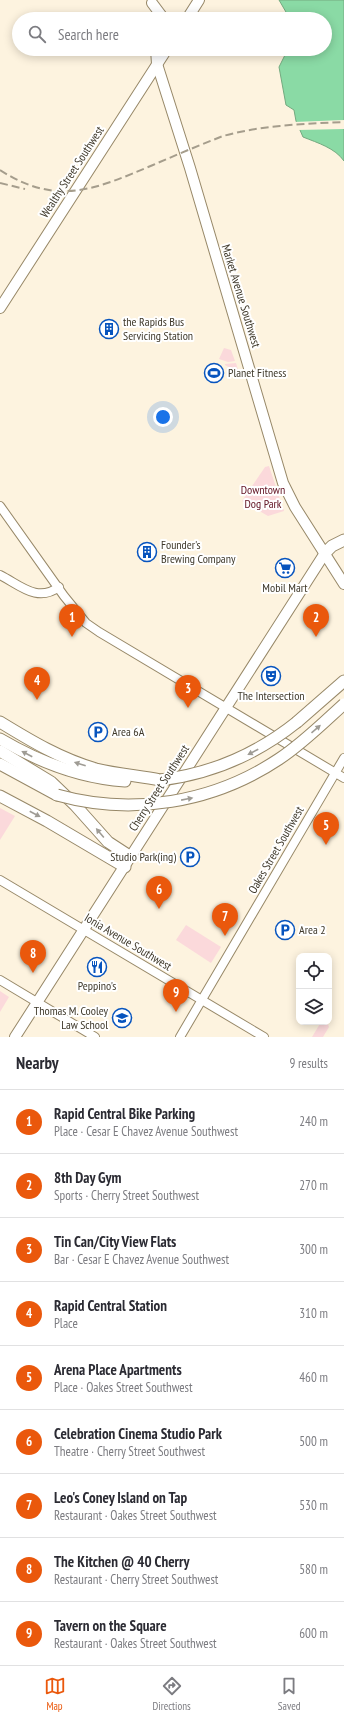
<!DOCTYPE html>
<html lang="en">
<head>
<meta charset="utf-8">
<style>
  :root { --surface:#fff; --page:#f2f2f3; --text:#2b2b33; --muted:#7c7c81; --line:#e1e1e2; --accent:#ea580c }
  body { margin:0; font-family:"PT Sans Narrow",sans-serif; background:var(--page); color:var(--text) }
  .controls { position:absolute; right:12px; bottom:12px; display:grid; overflow:hidden; border-radius:8px; box-shadow:0 2px 10px #0003 }
  .controls button { width:36px; height:36px; display:grid; place-items:center; padding:0; border:0; border-bottom:1px solid var(--line); background:var(--surface); color:var(--text); font:20px sans-serif }
  .you { position:absolute; left:163px; top:417px; width:14px; height:14px; margin:-10px; border:3px solid #fff; border-radius:50%; background:#1a73e8; box-shadow:0 0 0 6px #1a73e833 }
  .badge { display:grid; place-items:center; width:26px; height:26px; border-radius:50%; background:var(--accent); color:#fff; font-size:13px; font-weight:700 }
  .pin { position:absolute; translate:-50% -33px; filter:drop-shadow(0 1px 2px #0008) }
  .pin::after { content:''; position:absolute; top:21px; width:14px; height:12px; background:inherit; clip-path:polygon(0 0,100% 0,50% 100%) }
  .list { margin:0; padding:0; list-style:none }
  h2 { display:flex; justify-content:space-between; align-items:center; height:52px; margin:0; padding:0 16px; font-size:17px }
  h2 small { font-size:13px; font-weight:400; color:var(--muted) }
  .list li { display:grid; grid-template-columns:26px 1fr auto; gap:12px; align-items:center; box-sizing:border-box; height:64px; padding:0 16px; border-top:1px solid var(--line) }
  .list b { display:block; font-size:15px; white-space:nowrap }
  .list p { margin:0; font-size:13px; white-space:nowrap; color:var(--muted) }
  .list em { font-size:13px; font-style:normal; color:var(--muted) }
  .icon { flex:none; width:22px; height:22px; fill:none; stroke:currentColor; stroke-width:2; stroke-linecap:round; stroke-linejoin:round }
  .map { position:relative; flex:none; width:344px; height:1037px; overflow:hidden }
  .search { position:absolute; background:var(--surface); box-shadow:0 2px 10px #0003; left:12px; right:12px; top:12px; height:44px; display:flex; align-items:center; gap:10px; box-sizing:border-box; padding:0 14px; border-radius:22px; color:var(--muted); font-size:15px }
  .sheet { height:628px; background:var(--surface) }
  nav { display:flex; justify-content:space-around; align-items:center; box-sizing:border-box; height:56px; border-top:1px solid var(--line); background:var(--surface); font-size:11px; color:var(--muted) }
  nav a { display:grid; justify-items:center; gap:2px }
  nav .on { color:var(--accent) }
  .map>svg:first-child { display:block }
  .green { fill:#fbd9db }
  .water { fill:#8adaa5; stroke:#74aa80 }
  .pier { fill:#fdf3df }
  .lines { fill:none; stroke-linecap:round; stroke-linejoin:round }
  .minor-casing { stroke:#978868; stroke-width:10 }
  .major-casing { stroke:#978868; stroke-width:12 }
  .highway-casing { stroke:#978868; stroke-width:13 }
  .minor { stroke:#fff; stroke-width:8 }
  .major { stroke:#fff; stroke-width:10 }
  .highway { stroke:#fff; stroke-width:11 }
  .rail { stroke:#a59d8c; stroke-width:2; stroke-dasharray:8 4; stroke-linecap:butt }
  .highway-bridge-casing { stroke:#978868; stroke-width:13; stroke-linecap:butt }
  .highway-bridge { stroke:#fff; stroke-width:11 }
  .oneway { fill:#9f9c95 }
  .labels { text-anchor:middle; stroke-width:4; stroke-linejoin:round; paint-order:stroke }
  .street-label { font-size:12px; fill:#3f392b; stroke:#fff }
  .poi-label { font-size:12px; fill:#3f392b; stroke:#fff; text-anchor:start }
  .park-label { font-size:12px; fill:#601121; stroke:#fff }
</style>
</head>
<body>
<div class="map">
<svg width="344" height="1037" viewBox="0 0 344 1037">
  <rect width="100%" height="100%" fill="#fdf3df"/>
  <g class="green">
    <path d="M224 348 231 350 235 361 228 362 219 359Z"/>
    <path d="M236 363 239 373 225 365V364Z"/>
    <path d="M269 466 284 511 268 516 242 501 265 467Z"/>
    <path d="M0 808 15 816 0 840Z"/>
    <path d="M186 925 221 947 211 963 176 940Z"/>
    <path d="M0 991 9 997 0 1012Z"/>
    <path d="M321 1022H327L329 1027 323 1037H312Z"/>
  </g>
  <path class="water" d="M279 0H344V161C335 148 318 143 303 137L296 121 294 110 286 105 279 67 288 49H325V19H290Z"/>
  <path class="pier" d="M344 120V129L298 130 294 122Z"/>
  <g class="lines">
    <defs>
      <g id="minor">
        <path d="M0 506 64 596 86 623 99 632 344 778"/>
        <path d="M0 575C20 585 37 603 59 587"/>
        <path d="M0 880 264 1037"/>
        <path d="M0 980 95 1037"/>
        <path d="M180 1037 344 758"/>
      </g>
      <g id="major">
        <path d="M152 3 164 19"/>
        <path d="M187 19 199 0"/>
        <path d="M156 49 157 64 190 168 283 483 295 507 344 584"/>
        <path d="M0 308 167 49"/>
        <path d="M15 1037 325 553"/>
      </g>
      <g id="highway">
        <path d="M325 553 332 546 344 540"/>
        <path d="M0 722C31 741 61 759 96 769 117 774 139 776 160 780"/>
        <path d="M297 722 344 681"/>
        <path d="M0 739C39 762 79 778 125 781"/>
        <path d="M0 751 51 782 75 805 108 842 131 857"/>
        <path d="M0 764 57 795"/>
        <path d="M0 796 47 821 125 867"/>
      </g>
    </defs>
    <use href="#minor" class="minor-casing"/>
    <use href="#major" class="major-casing"/>
    <use href="#highway" class="highway-casing"/>
    <use href="#minor" class="minor"/>
    <use href="#major" class="major"/>
    <use href="#highway" class="highway"/>
    <g class="rail">
      <path d="M0 170C57 207 96 189 153 165 176 155 200 145 223 136 263 125 303 124 344 122"/>
      <path d="M0 183 25 189"/>
    </g>
    <defs>
      <g id="highway-bridge">
        <path d="M160 780C211 774 257 754 297 722"/>
        <path d="M57 795C132 816 213 803 279 759 302 744 323 723 344 704"/>
      </g>
    </defs>
    <use href="#highway-bridge" class="highway-bridge-casing"/>
    <use href="#highway-bridge" class="highway-bridge"/>
  </g>
  <defs><path id="oneway-solid" d="M-6-.8H1V-3.2L6.5 0L1 3.2V.8H-6Z"/></defs>
  <g class="oneway">
    <use href="#oneway-solid" transform="translate(316 729) rotate(-41)"/>
    <use href="#oneway-solid" transform="translate(253 752) rotate(152)"/>
    <use href="#oneway-solid" transform="translate(27 754) rotate(-152)"/>
    <use href="#oneway-solid" transform="translate(80 764) rotate(-162)"/>
    <use href="#oneway-solid" transform="translate(187 799) rotate(-11)"/>
    <use href="#oneway-solid" transform="translate(35 814) rotate(28)"/>
    <use href="#oneway-solid" transform="translate(100 833) rotate(-130)"/>
  </g>
  <defs>
    <symbol id="building-ring" viewBox="-11 -11 22 22"><circle r="9.5" fill="#fff" stroke="#0754be" stroke-width="1.5"/><path d="M-4-6H4V6H1V3H-1V6H-4ZM-2.5-4.3h1.7v1.8h-1.7ZM.8-4.3h1.7v1.8H.8ZM-2.5-1h1.7V.8h-1.7ZM.8-1h1.7V.8H.8Z" fill="#0754be"/></symbol>
    <symbol id="stadium-ring" viewBox="-11 -11 22 22"><circle r="9.5" fill="#fff" stroke="#0754be" stroke-width="1.5"/><path d="M0-5a6.5 5 0 1 0 0 10a6.5 5 0 1 0 0-10ZM-3.5-1.8h7v3.6h-7Z" fill="#0754be"/></symbol>
    <symbol id="supermarket-ring" viewBox="-11 -11 22 22"><circle r="9.5" fill="#fff" stroke="#0754be" stroke-width="1.5"/><path d="M-6-5.5h2.5l.6 2H6L4.5 2H-2.5L-4.4-4H-6ZM-1.5 3.2a1.3 1.3 0 1 0 .1 0ZM3 3.2a1.3 1.3 0 1 0 .1 0Z" fill="#0754be"/></symbol>
    <symbol id="theatre-ring" viewBox="-11 -11 22 22"><circle r="9.5" fill="#fff" stroke="#0754be" stroke-width="1.5"/><path d="M-5-5.5Q0-4 5-5.5V0Q5 5 0 6Q-5 5-5 0ZM-3.3-2.5H-1v1.5H-3.3ZM1-2.5H3.3v1.5H1ZM-2.8 1Q0 5.5 2.8 1Z" fill="#0754be"/></symbol>
    <symbol id="parking-ring" viewBox="-11 -11 22 22"><circle r="9.5" fill="#fff" stroke="#0754be" stroke-width="1.5"/><path d="M-3.5-5.5H1a3.5 3.5 0 0 1 0 7H-1V5.5H-3.5ZM-1-3.4V-.6H.8a1.4 1.4 0 0 0 0-2.8Z" fill="#0754be"/></symbol>
    <symbol id="restaurant-ring" viewBox="-11 -11 22 22"><circle r="9.5" fill="#fff" stroke="#0754be" stroke-width="1.5"/><path d="M-5-6h1v4h1v-4h1v4h1v-4h1v5L-1.5 .5V6h-2V.5L-5-1ZM5-6V6H3V1.5H1.5Q1.5-4 5-6Z" fill="#0754be"/></symbol>
    <symbol id="university-ring" viewBox="-11 -11 22 22"><circle r="9.5" fill="#fff" stroke="#0754be" stroke-width="1.5"/><path d="M0-5L7-2L0 1L-7-2ZM-4 1L0 2.5L4 1V4Q0 6-4 4Z" fill="#0754be"/></symbol>
  </defs>
  <g fill-rule="evenodd">
    <use href="#building-ring" x="98" y="318" width="22" height="22"/>
    <use href="#stadium-ring" x="203" y="362" width="22" height="22"/>
    <use href="#building-ring" x="136" y="541" width="22" height="22"/>
    <use href="#supermarket-ring" x="274" y="557" width="22" height="22"/>
    <use href="#theatre-ring" x="260" y="665" width="22" height="22"/>
    <use href="#parking-ring" x="87" y="721" width="22" height="22"/>
    <use href="#parking-ring" x="179" y="846" width="22" height="22"/>
    <use href="#parking-ring" x="274" y="919" width="22" height="22"/>
    <use href="#restaurant-ring" x="86" y="956" width="22" height="22"/>
    <use href="#university-ring" x="111" y="1007" width="22" height="22"/>
  </g>
  <g class="labels">
    <g class="street-label">
      <text transform="translate(72 172) rotate(-57)" y="4">Wealthy Street Southwest</text>
      <text transform="translate(241 296) rotate(73)" y="4">Market Avenue Southwest</text>
      <text transform="translate(159 788) rotate(-57)" y="4">Cherry Street Southwest</text>
      <text transform="translate(276 850) rotate(-60)" y="4">Oakes Street Southwest</text>
      <text transform="translate(128 942) rotate(31)" y="4">Ionia Avenue Southwest</text>
    </g>
    <g class="poi-label">
      <text x="123" y="326">the Rapids Bus<tspan x="123" dy="14">Servicing Station</tspan></text>
      <text x="228" y="377">Planet Fitness</text>
      <text x="161" y="549">Founder's<tspan x="161" dy="14">Brewing Company</tspan></text>
      <text x="285" y="592" text-anchor="middle">Mobil Mart</text>
      <text x="271" y="700" text-anchor="middle">The Intersection</text>
      <text x="112" y="736">Area 6A</text>
      <text x="176" y="861" text-anchor="end">Studio Park(ing)</text>
      <text x="299" y="934">Area 2</text>
      <text x="97" y="990" text-anchor="middle">Peppino's</text>
      <text x="108" y="1015" text-anchor="end">Thomas M. Cooley<tspan x="108" dy="14">Law School</tspan></text>
    </g>
    <g class="park-label">
      <text x="263" y="494">Downtown<tspan x="263" dy="14">Dog Park</tspan></text>
    </g>
  </g>
</svg>
<div class="controls">
<button><svg class="icon" aria-label="locate" viewBox="0 0 24 24"><circle cx="12" cy="12" r="6"/><path d="M12 2v4M12 18v4M2 12h4M18 12h4"/></svg></button>
<button><svg class="icon" aria-label="layers" viewBox="0 0 24 24"><path d="M12 4l9 5-9 5-9-5zM3 14l9 5 9-5"/></svg></button>
</div>
<div class="you"></div>
<div class="pin badge" style="left:72px;top:637px">1</div>
<div class="pin badge" style="left:316px;top:637px">2</div>
<div class="pin badge" style="left:188px;top:708px">3</div>
<div class="pin badge" style="left:37px;top:700px">4</div>
<div class="pin badge" style="left:326px;top:845px">5</div>
<div class="pin badge" style="left:159px;top:909px">6</div>
<div class="pin badge" style="left:225px;top:936px">7</div>
<div class="pin badge" style="left:33px;top:973px">8</div>
<div class="pin badge" style="left:176px;top:1012px">9</div>
<div class="search"><svg class="icon" aria-label="search" viewBox="0 0 24 24"><circle cx="10" cy="10" r="6"/><path d="M15 15l6 6"/></svg>Search here</div>
</div>
<section class="sheet">
<h2>Nearby<small>9 results</small></h2>
<ul class="list">
<li><span class="badge">1</span><div><b>Rapid Central Bike Parking</b><p>Place · Cesar E Chavez Avenue Southwest</p></div><em>240 m</em></li>
<li><span class="badge">2</span><div><b>8th Day Gym</b><p>Sports · Cherry Street Southwest</p></div><em>270 m</em></li>
<li><span class="badge">3</span><div><b>Tin Can/City View Flats</b><p>Bar · Cesar E Chavez Avenue Southwest</p></div><em>300 m</em></li>
<li><span class="badge">4</span><div><b>Rapid Central Station</b><p>Place</p></div><em>310 m</em></li>
<li><span class="badge">5</span><div><b>Arena Place Apartments</b><p>Place · Oakes Street Southwest</p></div><em>460 m</em></li>
<li><span class="badge">6</span><div><b>Celebration Cinema Studio Park</b><p>Theatre · Cherry Street Southwest</p></div><em>500 m</em></li>
<li><span class="badge">7</span><div><b>Leo's Coney Island on Tap</b><p>Restaurant · Oakes Street Southwest</p></div><em>530 m</em></li>
<li><span class="badge">8</span><div><b>The Kitchen @ 40 Cherry</b><p>Restaurant · Cherry Street Southwest</p></div><em>580 m</em></li>
<li><span class="badge">9</span><div><b>Tavern on the Square</b><p>Restaurant · Oakes Street Southwest</p></div><em>600 m</em></li>
</ul>
</section>
<nav>
<a class="on"><svg class="icon" aria-label="map" viewBox="0 0 24 24"><path d="M3 6l6-2 6 2 6-2v14l-6 2-6-2-6 2zM9 4v14M15 6v14"/></svg>Map</a>
<a><svg class="icon" aria-label="directions" viewBox="0 0 24 24"><path d="M12 3l9 9-9 9-9-9zM9 14v-3h6M13 9l2 2-2 2"/></svg>Directions</a>
<a><svg class="icon" aria-label="saved" viewBox="0 0 24 24"><path d="M7 4h10v16l-5-4-5 4z"/></svg>Saved</a>
</nav>
</body>
</html>
